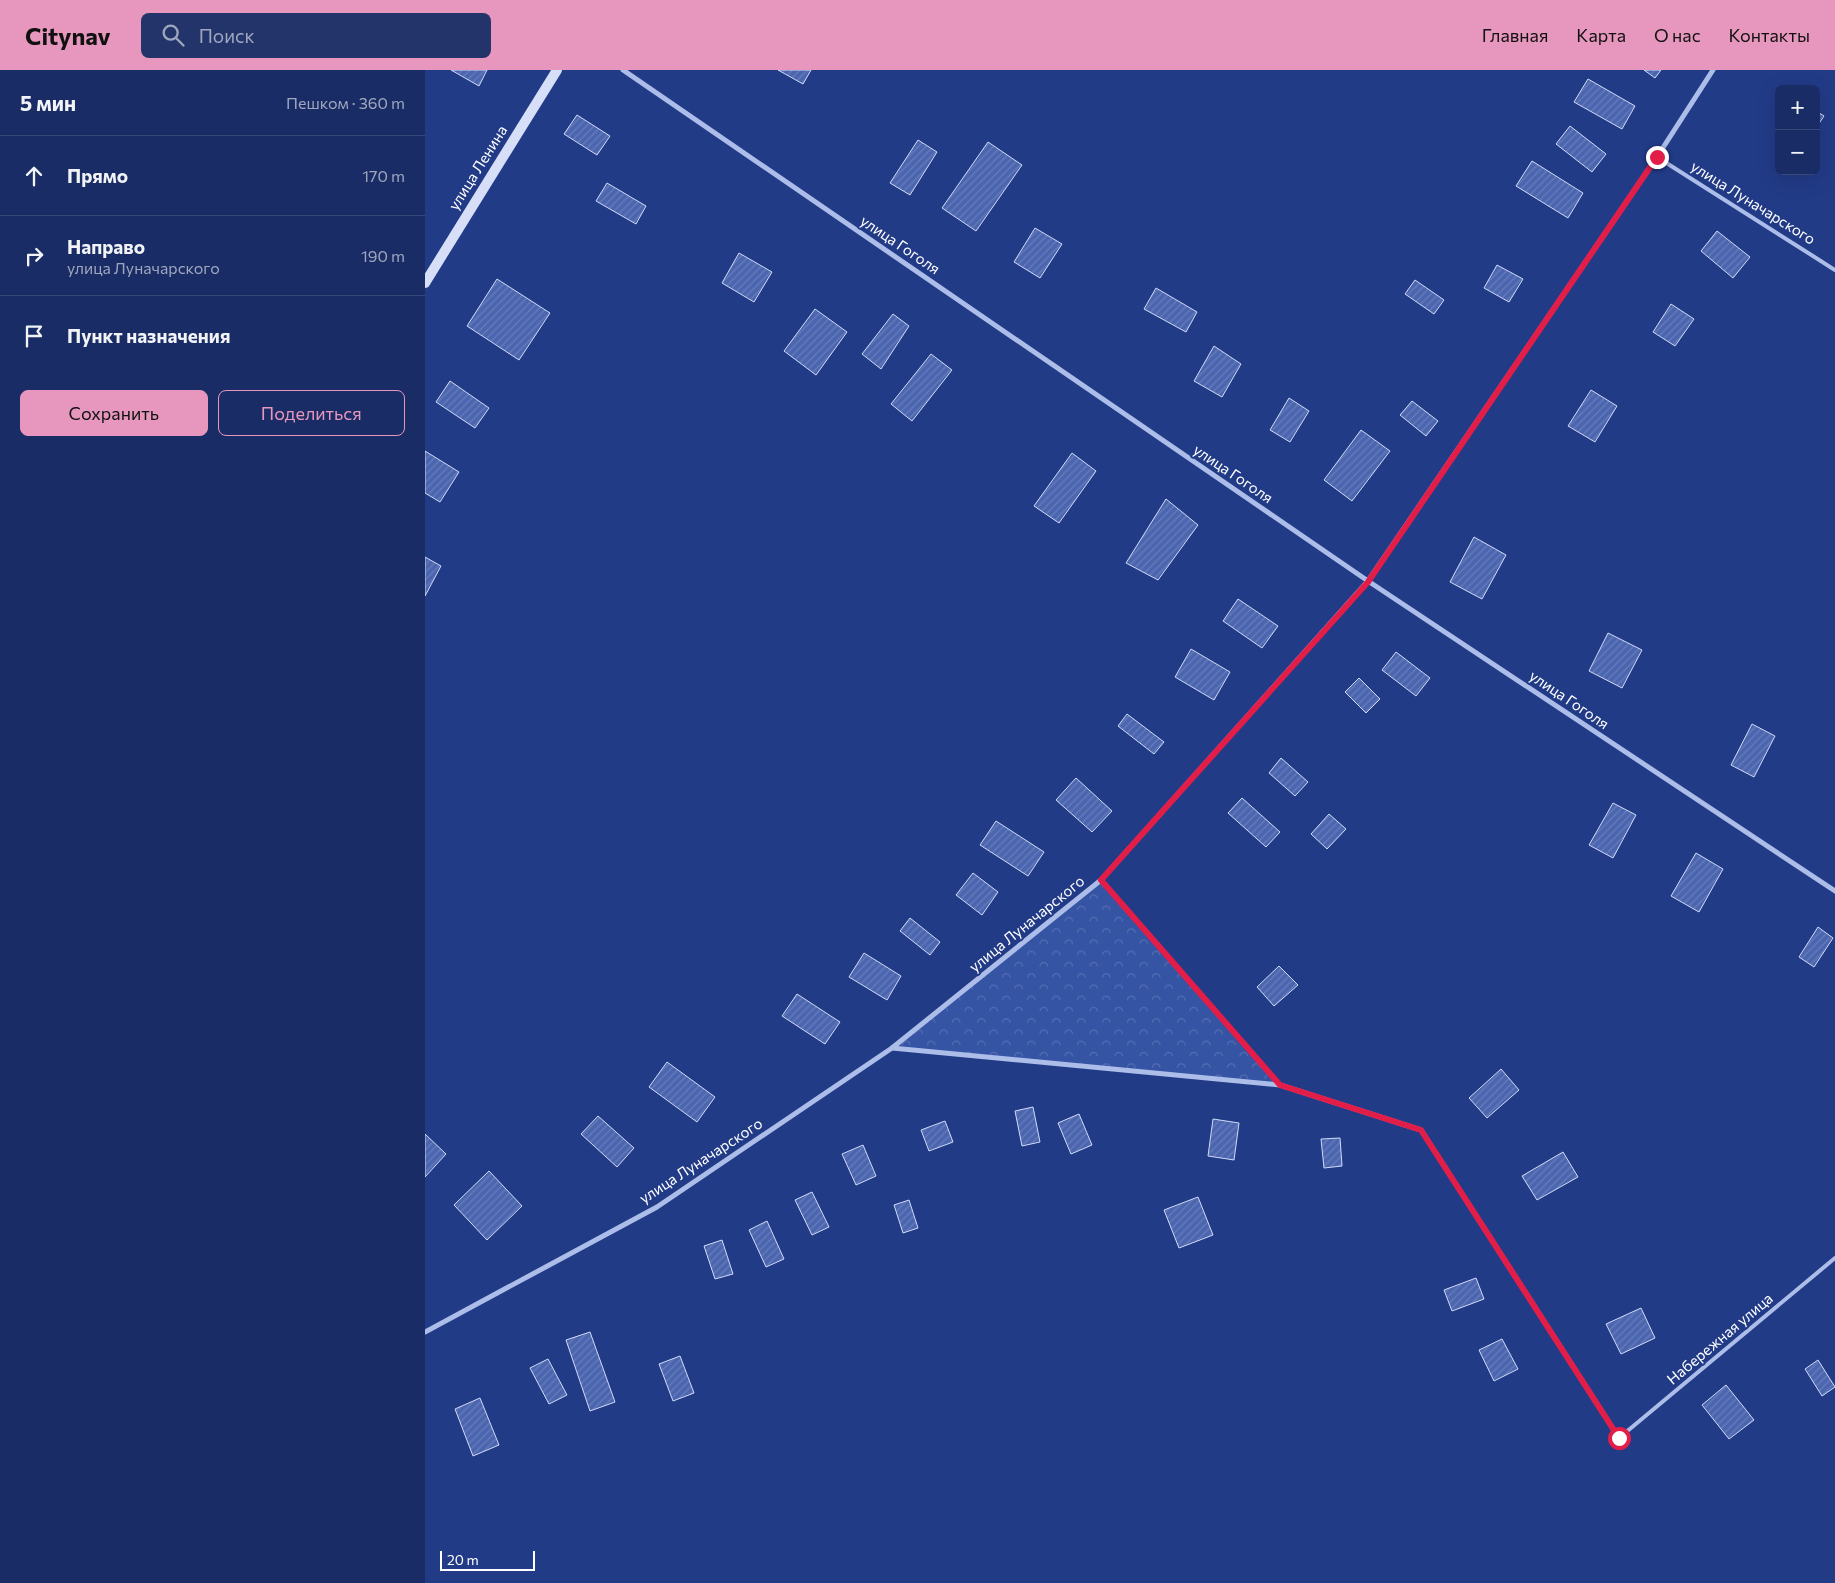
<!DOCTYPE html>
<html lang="ru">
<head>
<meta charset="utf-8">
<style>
  :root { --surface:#1a2c65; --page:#23346b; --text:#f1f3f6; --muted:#9fa7bf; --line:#384879; --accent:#e797bd }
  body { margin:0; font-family:Commissioner,sans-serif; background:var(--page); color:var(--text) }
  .controls { position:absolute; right:15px; top:15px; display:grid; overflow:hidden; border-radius:8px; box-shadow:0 5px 20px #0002 }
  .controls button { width:45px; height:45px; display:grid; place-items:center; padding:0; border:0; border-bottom:1px solid var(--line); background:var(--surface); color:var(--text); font:25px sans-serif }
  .scale { position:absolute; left:15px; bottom:12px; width:95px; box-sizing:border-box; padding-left:5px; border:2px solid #fff; border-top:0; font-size:14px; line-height:18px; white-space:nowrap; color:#fff; -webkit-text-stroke:4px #223b87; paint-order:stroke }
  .stop { position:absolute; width:15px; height:15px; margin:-11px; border:4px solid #e11d48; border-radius:50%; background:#fff }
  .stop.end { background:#e11d48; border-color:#fff; box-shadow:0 1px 5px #0008 }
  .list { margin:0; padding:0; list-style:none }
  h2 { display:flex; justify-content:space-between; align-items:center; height:65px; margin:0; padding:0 20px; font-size:21px }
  h2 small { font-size:16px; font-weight:400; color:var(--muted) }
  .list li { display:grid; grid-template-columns:32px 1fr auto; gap:15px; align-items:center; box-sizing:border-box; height:80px; padding:0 20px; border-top:1px solid var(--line) }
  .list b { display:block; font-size:19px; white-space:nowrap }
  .list p { margin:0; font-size:16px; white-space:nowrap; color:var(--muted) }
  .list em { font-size:16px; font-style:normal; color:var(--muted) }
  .actions { display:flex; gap:10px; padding:15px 20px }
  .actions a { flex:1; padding:11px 0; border:1px solid var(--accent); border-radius:8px; text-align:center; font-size:18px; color:var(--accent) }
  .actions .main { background:var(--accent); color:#111 }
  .icon { flex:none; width:28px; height:28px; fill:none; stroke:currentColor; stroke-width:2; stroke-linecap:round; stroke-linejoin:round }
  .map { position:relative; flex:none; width:1410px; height:1513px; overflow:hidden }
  header { display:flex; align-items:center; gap:30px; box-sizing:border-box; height:70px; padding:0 25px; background:var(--accent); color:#111 }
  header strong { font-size:24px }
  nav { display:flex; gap:28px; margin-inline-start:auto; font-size:18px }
  .search { width:350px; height:45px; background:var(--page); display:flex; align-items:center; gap:12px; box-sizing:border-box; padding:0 18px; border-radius:8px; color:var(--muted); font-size:19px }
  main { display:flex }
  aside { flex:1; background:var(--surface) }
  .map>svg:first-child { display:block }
  .park { fill:url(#park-crowns) }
  .building { fill:url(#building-hatch); stroke:#d1dbf7 }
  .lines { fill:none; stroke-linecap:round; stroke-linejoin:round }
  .lane { stroke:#acbde9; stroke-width:4 }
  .street { stroke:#acbde9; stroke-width:5 }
  .secondary { stroke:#d7dff8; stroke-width:10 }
  .route { stroke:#e11d48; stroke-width:6 }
  .labels { text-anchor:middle; stroke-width:4; stroke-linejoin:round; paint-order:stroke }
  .street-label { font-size:15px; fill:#fff; stroke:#223b87 }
</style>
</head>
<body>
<header>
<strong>Citynav</strong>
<div class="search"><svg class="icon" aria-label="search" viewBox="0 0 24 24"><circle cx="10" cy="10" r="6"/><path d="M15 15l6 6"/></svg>Поиск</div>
<nav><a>Главная</a><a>Карта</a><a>О нас</a><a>Контакты</a></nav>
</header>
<main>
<aside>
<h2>5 мин<small>Пешком · 360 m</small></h2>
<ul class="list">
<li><svg class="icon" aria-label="ahead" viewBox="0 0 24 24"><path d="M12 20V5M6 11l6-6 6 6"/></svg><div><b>Прямо</b></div><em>170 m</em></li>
<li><svg class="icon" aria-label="right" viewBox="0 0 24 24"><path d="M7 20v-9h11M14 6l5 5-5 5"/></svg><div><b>Направо</b><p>улица Луначарского</p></div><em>190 m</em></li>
<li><svg class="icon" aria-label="arrive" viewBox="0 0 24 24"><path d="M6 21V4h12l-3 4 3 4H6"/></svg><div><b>Пункт назначения</b></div></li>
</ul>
<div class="actions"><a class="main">Сохранить</a><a>Поделиться</a></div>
</aside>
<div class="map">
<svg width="1410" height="1513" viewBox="0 0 1410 1513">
  <defs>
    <pattern id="park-crowns" width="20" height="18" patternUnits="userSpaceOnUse" patternTransform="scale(1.25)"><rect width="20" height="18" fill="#3654a4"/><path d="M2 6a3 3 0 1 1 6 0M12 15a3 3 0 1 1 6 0" fill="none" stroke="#546eb2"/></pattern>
    <pattern id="building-hatch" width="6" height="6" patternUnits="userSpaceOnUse" patternTransform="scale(1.25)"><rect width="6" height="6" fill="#4b65af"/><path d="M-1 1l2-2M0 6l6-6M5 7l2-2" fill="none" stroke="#667cbb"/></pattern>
  </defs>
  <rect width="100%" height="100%" fill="#223b87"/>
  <path class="park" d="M676 810 855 1015 467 978Z"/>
  <g class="building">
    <path d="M26 0H62L54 16Z"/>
    <path d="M353 0H386L378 14Z"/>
    <path d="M1219 0H1236L1230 8Z"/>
    <path d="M1163 9 1210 36 1197 59 1149 32Z"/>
    <path d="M1391 41 1399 46 1391 58Z"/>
    <path d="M152 45 185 66 172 85 139 64Z"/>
    <path d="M1145 56 1181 84 1167 102 1131 74Z"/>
    <path d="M493 70 512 82 485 125 465 113Z"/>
    <path d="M563 72 597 95 551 161 517 138Z"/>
    <path d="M1107 91 1158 123 1143 148 1091 116Z"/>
    <path d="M182 113 221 136 211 154 171 131Z"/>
    <path d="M610 158 637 174 615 208 589 192Z"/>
    <path d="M1292 161 1325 187 1308 208 1276 181Z"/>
    <path d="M314 183 347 202 329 232 297 213Z"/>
    <path d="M1072 195 1098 209 1084 232 1059 218Z"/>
    <path d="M72 209 125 243 94 290 42 256Z"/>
    <path d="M990 210 1019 230 1009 244 980 224Z"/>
    <path d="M731 218 772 242 761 262 719 239Z"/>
    <path d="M1246 234 1269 249 1250 276 1228 262Z"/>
    <path d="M390 239 422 262 391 305 359 281Z"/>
    <path d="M468 244 484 256 456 299 437 284Z"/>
    <path d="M789 276 816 294 797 327 769 311Z"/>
    <path d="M506 284 527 300 487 351 466 334Z"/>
    <path d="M25 311 64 338 50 358 11 332Z"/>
    <path d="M1166 320 1192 336 1170 372 1143 356Z"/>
    <path d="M864 328 884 341 865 372 845 360Z"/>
    <path d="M987 331 1013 351 1001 366 975 345Z"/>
    <path d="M936 360 965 381 927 431 899 410Z"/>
    <path d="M0 381 34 402 15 432 0 423Z"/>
    <path d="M647 383 671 401 634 453 609 436Z"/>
    <path d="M741 429 773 455 733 510 701 493Z"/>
    <path d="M1049 467 1081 485 1057 529 1025 512Z"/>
    <path d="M0 487 16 496 0 526Z"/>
    <path d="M813 529 853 556 837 578 798 551Z"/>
    <path d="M1183 563 1217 580 1197 618 1164 601Z"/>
    <path d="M766 579 805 602 789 630 750 607Z"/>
    <path d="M971 582 1005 608 991 626 957 600Z"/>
    <path d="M934 608 955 629 941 643 920 622Z"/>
    <path d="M702 644 739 672 729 684 693 656Z"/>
    <path d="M1327 654 1350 666 1329 707 1306 695Z"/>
    <path d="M856 688 883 712 870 726 844 703Z"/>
    <path d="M651 708 687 741 667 762 631 730Z"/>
    <path d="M817 728 855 762 841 777 803 743Z"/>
    <path d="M1188 733 1211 745 1188 788 1164 775Z"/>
    <path d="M904 744 921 759 902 779 886 764Z"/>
    <path d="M571 751 619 782 603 806 555 775Z"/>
    <path d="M1271 783 1298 799 1274 842 1246 826Z"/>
    <path d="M548 803 573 822 557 845 531 825Z"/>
    <path d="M485 848 515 872 505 885 475 861Z"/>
    <path d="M1393 857 1408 868 1389 897 1374 887Z"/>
    <path d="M439 883 476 906 462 930 424 907Z"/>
    <path d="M854 896 873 915 849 936 832 917Z"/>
    <path d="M372 924 415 952 400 974 357 946Z"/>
    <path d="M242 992 290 1027 272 1052 224 1017Z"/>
    <path d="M1076 999 1094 1020 1062 1048 1044 1028Z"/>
    <path d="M608 1037 615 1072 597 1076 590 1041Z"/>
    <path d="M654 1044 667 1075 646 1084 633 1053Z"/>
    <path d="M173 1046 209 1078 192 1097 156 1064Z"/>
    <path d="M788 1049 814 1053 809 1090 783 1086Z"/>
    <path d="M520 1051 528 1072 504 1081 496 1060Z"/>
    <path d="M0 1064 21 1084 0 1107Z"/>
    <path d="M915 1068 917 1096 899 1098 896 1069Z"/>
    <path d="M438 1075 451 1106 431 1115 417 1084Z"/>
    <path d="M1138 1082 1153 1107 1112 1130 1097 1106Z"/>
    <path d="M64 1101 97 1136 62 1170 29 1135Z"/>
    <path d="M387 1122 404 1157 387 1165 370 1130Z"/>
    <path d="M773 1127 788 1165 754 1178 739 1140Z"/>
    <path d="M484 1130 493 1158 478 1163 469 1135Z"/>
    <path d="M342 1151 359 1189 341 1197 324 1160Z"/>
    <path d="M297 1170 308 1204 290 1209 279 1176Z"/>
    <path d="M1051 1208 1059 1229 1027 1241 1019 1220Z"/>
    <path d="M1216 1238 1230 1268 1196 1284 1181 1254Z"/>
    <path d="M165 1262 190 1332 165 1341 141 1270Z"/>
    <path d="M1077 1269 1093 1299 1069 1311 1054 1280Z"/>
    <path d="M255 1286 269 1323 248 1331 234 1294Z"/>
    <path d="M123 1289 142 1325 124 1334 105 1298Z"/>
    <path d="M1393 1290 1410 1317 1397 1326 1380 1299Z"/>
    <path d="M1301 1315 1329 1350 1304 1369 1277 1335Z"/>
    <path d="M55 1328 74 1375 48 1386 30 1339Z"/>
  </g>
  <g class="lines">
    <g class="lane">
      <path d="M1232 87 1410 200"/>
      <path d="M676 810 855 1015"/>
      <path d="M1194 1368 1410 1188"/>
    </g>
    <g class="street">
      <path d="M198 0 943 511 1410 821"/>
      <path d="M467 978 855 1015 996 1060 1194 1368"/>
      <path d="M0 1262 232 1137 467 978 676 810 943 511 1232 87 1288 0"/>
    </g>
    <path class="secondary" d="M0 213 132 0"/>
  </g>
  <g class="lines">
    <path class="route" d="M1194 1368 996 1060 855 1015 676 810 943 512 1232 87"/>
  </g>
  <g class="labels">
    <g class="street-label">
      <text transform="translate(53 98) rotate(-58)" y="5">улица Ленина</text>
      <text transform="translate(1328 133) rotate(32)" y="5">улица Луначарского</text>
      <text transform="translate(475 175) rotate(34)" y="5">улица Гоголя</text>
      <text transform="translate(808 404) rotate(34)" y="5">улица Гоголя</text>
      <text transform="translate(1144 630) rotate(34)" y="5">улица Гоголя</text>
      <text transform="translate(602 854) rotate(-39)" y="5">улица Луначарского</text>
      <text transform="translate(276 1091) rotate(-33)" y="5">улица Луначарского</text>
      <text transform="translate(1295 1269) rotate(-40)" y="5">Набережная улица</text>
    </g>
  </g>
</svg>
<div class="controls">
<button>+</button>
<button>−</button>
</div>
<div class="scale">20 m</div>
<div class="stop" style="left:1194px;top:1368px"></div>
<div class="stop end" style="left:1232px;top:87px"></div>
</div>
</main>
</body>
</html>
